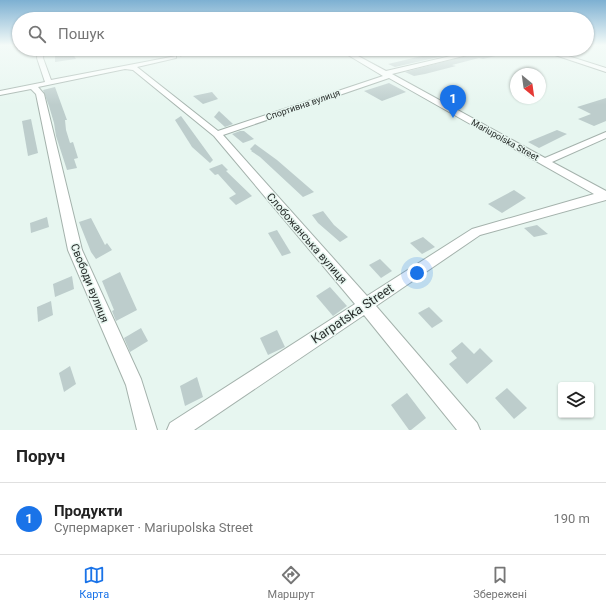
<!DOCTYPE html>
<html lang="uk">
<head>
<meta charset="utf-8">
<style>
  :root { --surface:#fff; --page:#f6f6f6; --text:#222; --muted:#767676; --line:#e0e0e0; --accent:#1a73e8 }
  body { margin:0; font-family:Roboto,sans-serif; background:var(--page); color:var(--text) }
  .controls { position:absolute; right:12px; bottom:12px; display:grid; overflow:hidden; border-radius:4px; box-shadow:0 1px 3px #0004 }
  .controls button { width:36px; height:36px; display:grid; place-items:center; padding:0; border:0; border-bottom:1px solid var(--line); background:var(--surface); color:var(--text); font:20px sans-serif }
  .compass { position:absolute; left:510px; top:68px; width:36px; height:36px; border-radius:50%; background:var(--surface); box-shadow:0 1px 3px #0004; rotate:151deg }
  .you { position:absolute; left:417px; top:273px; width:14px; height:14px; margin:-10px; border:3px solid #fff; border-radius:50%; background:#1a73e8; box-shadow:0 0 0 6px #1a73e833 }
  .badge { display:grid; place-items:center; width:26px; height:26px; border-radius:50%; background:var(--accent); color:#fff; font-size:13px; font-weight:700 }
  .pin { position:absolute; translate:-50% -33px; filter:drop-shadow(0 1px 2px #0008) }
  .pin::after { content:''; position:absolute; top:21px; width:14px; height:12px; background:inherit; clip-path:polygon(0 0,100% 0,50% 100%) }
  .list { margin:0; padding:0; list-style:none }
  h2 { display:flex; justify-content:space-between; align-items:center; height:52px; margin:0; padding:0 16px; font-size:17px }
  h2 small { font-size:13px; font-weight:400; color:var(--muted) }
  .list li { display:grid; grid-template-columns:26px 1fr auto; gap:12px; align-items:center; box-sizing:border-box; height:72px; padding:0 16px; border-top:1px solid var(--line) }
  .list b { display:block; font-size:15px; white-space:nowrap }
  .list p { margin:0; font-size:13px; white-space:nowrap; color:var(--muted) }
  .list em { font-size:13px; font-style:normal; color:var(--muted) }
  .icon { flex:none; width:22px; height:22px; fill:none; stroke:currentColor; stroke-width:2; stroke-linecap:round; stroke-linejoin:round }
  .map { position:relative; flex:none; width:606px; height:430px; overflow:hidden }
  .search { position:absolute; background:var(--surface); box-shadow:0 1px 3px #0004; left:12px; right:12px; top:12px; height:44px; display:flex; align-items:center; gap:10px; box-sizing:border-box; padding:0 14px; border-radius:22px; color:var(--muted); font-size:15px }
  .sheet { height:124px; background:var(--surface) }
  nav { display:flex; justify-content:space-around; align-items:center; box-sizing:border-box; height:56px; border-top:1px solid var(--line); background:var(--surface); font-size:11px; color:var(--muted) }
  nav a { display:grid; justify-items:center; gap:2px }
  nav .on { color:var(--accent) }
  .map>svg:first-child { display:block }
  .building { fill:#bdcdcc }
  .lines { fill:none; stroke-linecap:round; stroke-linejoin:round }
  .street-casing { stroke:#a4b2ac; stroke-width:2 }
  .path { stroke:#9da8a3; stroke-width:1; stroke-dasharray:2 1; stroke-linecap:butt }
  .street { fill:#fff; fill-rule:evenodd }
  .labels { text-anchor:middle; stroke-width:3; stroke-linejoin:round; paint-order:stroke }
  .far-street-label { font-size:9px; fill:#292e2c; stroke:#e7f6f0 }
  .street-label { font-size:11px; fill:#292e2c; stroke:#e7f6f0 }
  .near-street-label { font-size:13px; fill:#292e2c; stroke:#e7f6f0 }
</style>
</head>
<body>
<div class="map">
<svg width="606" height="430" viewBox="0 0 606 430">
  <rect width="100%" height="100%" fill="#e7f6f0"/>
  <g class="building">
    <path d="M55 49H70L76 59 55 62Z"/>
    <path d="M441 49H474L395 67 388 64 426 55 423 54Z"/>
    <path d="M492 49H512V52L483 59 479 58 452 65 456 66 425 74 414 76 405 72Z"/>
    <path d="M389 83 406 92 382 101 364 91Z"/>
    <path d="M55 87 67 120H65L66 130 70 143 73 142 78 158 74 159 77 168 67 170 56 136 54 123 49 106 43 90Z"/>
    <path d="M212 92 218 99 203 104 193 96Z"/>
    <path d="M606 98V121L594 126 578 119 591 114 577 107Z"/>
    <path d="M219 111 233 124 225 127 214 117Z"/>
    <path d="M181 116 213 160 210 163 192 147 175 120Z"/>
    <path d="M31 119 38 153 28 156 22 121Z"/>
    <path d="M557 130 567 134 539 148 528 142Z"/>
    <path d="M240 131H244L254 139 243 143 232 134Z"/>
    <path d="M255 144 277 160 314 192 303 197 260 157 251 151H252L250 149Z"/>
    <path d="M222 164 228 170 226 171 252 196 236 205 229 198 236 194 218 174 215 175 209 169Z"/>
    <path d="M514 190 526 198 502 213 488 204Z"/>
    <path d="M323 211 334 225 348 237 340 242 318 223 312 215Z"/>
    <path d="M47 217 49 227 31 233 30 223Z"/>
    <path d="M91 218 105 245 107 243 112 250 96 259 91 252 79 222Z"/>
    <path d="M537 225 548 234 534 237 524 228Z"/>
    <path d="M277 230 291 253 282 256 268 233Z"/>
    <path d="M423 237 435 247 422 254 410 243Z"/>
    <path d="M380 259 392 271 381 278 369 265Z"/>
    <path d="M120 272 137 310 116 321 112 311 114 310 102 281Z"/>
    <path d="M72 276 74 289 55 297 53 284Z"/>
    <path d="M330 287 347 306 333 316 316 296Z"/>
    <path d="M51 301 53 315 38 322 37 307Z"/>
    <path d="M429 307 443 321 432 328 418 313Z"/>
    <path d="M141 328 148 341 130 352 124 338Z"/>
    <path d="M277 330 285 347 268 355 260 338Z"/>
    <path d="M462 342 474 354 480 348 493 361 467 384 449 364 457 358 451 351Z"/>
    <path d="M70 366 76 384 64 392 59 373Z"/>
    <path d="M197 377 203 397 185 406 180 386Z"/>
    <path d="M507 388 527 408 514 419 495 398Z"/>
    <path d="M407 393 426 418 411 430H409L391 405Z"/>
  </g>
  <g class="lines">
    <defs>
      <g id="street">
        <path d="M38 49H44L43 58 51 80 176 56V58L137 67 218 131 383 76 338 49H345L386 71 481 49H491L392 74 545 158 606 132V138L552 162 606 191V200L480 235 376 306 477 423 480 430H457L364 315 194 430H167L170 423 355 304 214 136 133 70 125 69 38 87 44 94 82 250 141 379 157 430H137L126 385 68 250 36 94 31 89 0 95V91L45 82 37 58ZM389 78 594 194 472 229 367 296 223 135Z"/>
        <path d="M537 49H546L606 68V72Z"/>
      </g>
    </defs>
    <use href="#street" class="street-casing"/>
    <path class="path" d="M180 56 212 49"/>
    <use href="#street" class="street"/>
  </g>
  <linearGradient id="sky" x2="0" y2="1"><stop stop-color="#7db0d2"/><stop offset="0.43" stop-color="#f4fbf8"/><stop offset="1" stop-color="#f4fbf8" stop-opacity="0"/></linearGradient>
  <rect width="606" height="105" fill="url(#sky)"/>
  <g class="labels">
    <g class="far-street-label">
      <text transform="translate(303 105) rotate(-19)" y="3">Спортивна вулиця</text>
      <text transform="translate(505 140) rotate(29)" y="3">Mariupolska Street</text>
    </g>
    <g class="street-label">
      <text transform="translate(307 238) rotate(49)" y="4">Слобожанська вулиця</text>
      <text transform="translate(90 283) rotate(68)" y="4">Свободи вулиця</text>
    </g>
    <g class="near-street-label">
      <text transform="translate(352 313) rotate(-34)" y="5">Karpatska Street</text>
    </g>
  </g>
</svg>
<div class="controls">
<button><svg class="icon" aria-label="layers" viewBox="0 0 24 24"><path d="M12 4l9 5-9 5-9-5zM3 14l9 5 9-5"/></svg></button>
</div>
<svg class="compass" viewBox="-18 -18 36 36"><path d="M0-13l5 13h-10z" fill="#e53935"/><path d="M0 13l5-13h-10z" fill="#767676"/></svg>
<div class="you"></div>
<div class="pin badge" style="left:453px;top:118px">1</div>
<div class="search"><svg class="icon" aria-label="search" viewBox="0 0 24 24"><circle cx="10" cy="10" r="6"/><path d="M15 15l6 6"/></svg>Пошук</div>
</div>
<section class="sheet">
<h2>Поруч<small></small></h2>
<ul class="list">
<li><span class="badge">1</span><div><b>Продукти</b><p>Супермаркет · Mariupolska Street</p></div><em>190 m</em></li>
</ul>
</section>
<nav>
<a class="on"><svg class="icon" aria-label="map" viewBox="0 0 24 24"><path d="M3 6l6-2 6 2 6-2v14l-6 2-6-2-6 2zM9 4v14M15 6v14"/></svg>Карта</a>
<a><svg class="icon" aria-label="directions" viewBox="0 0 24 24"><path d="M12 3l9 9-9 9-9-9zM9 14v-3h6M13 9l2 2-2 2"/></svg>Маршрут</a>
<a><svg class="icon" aria-label="saved" viewBox="0 0 24 24"><path d="M7 4h10v16l-5-4-5 4z"/></svg>Збережені</a>
</nav>
</body>
</html>
